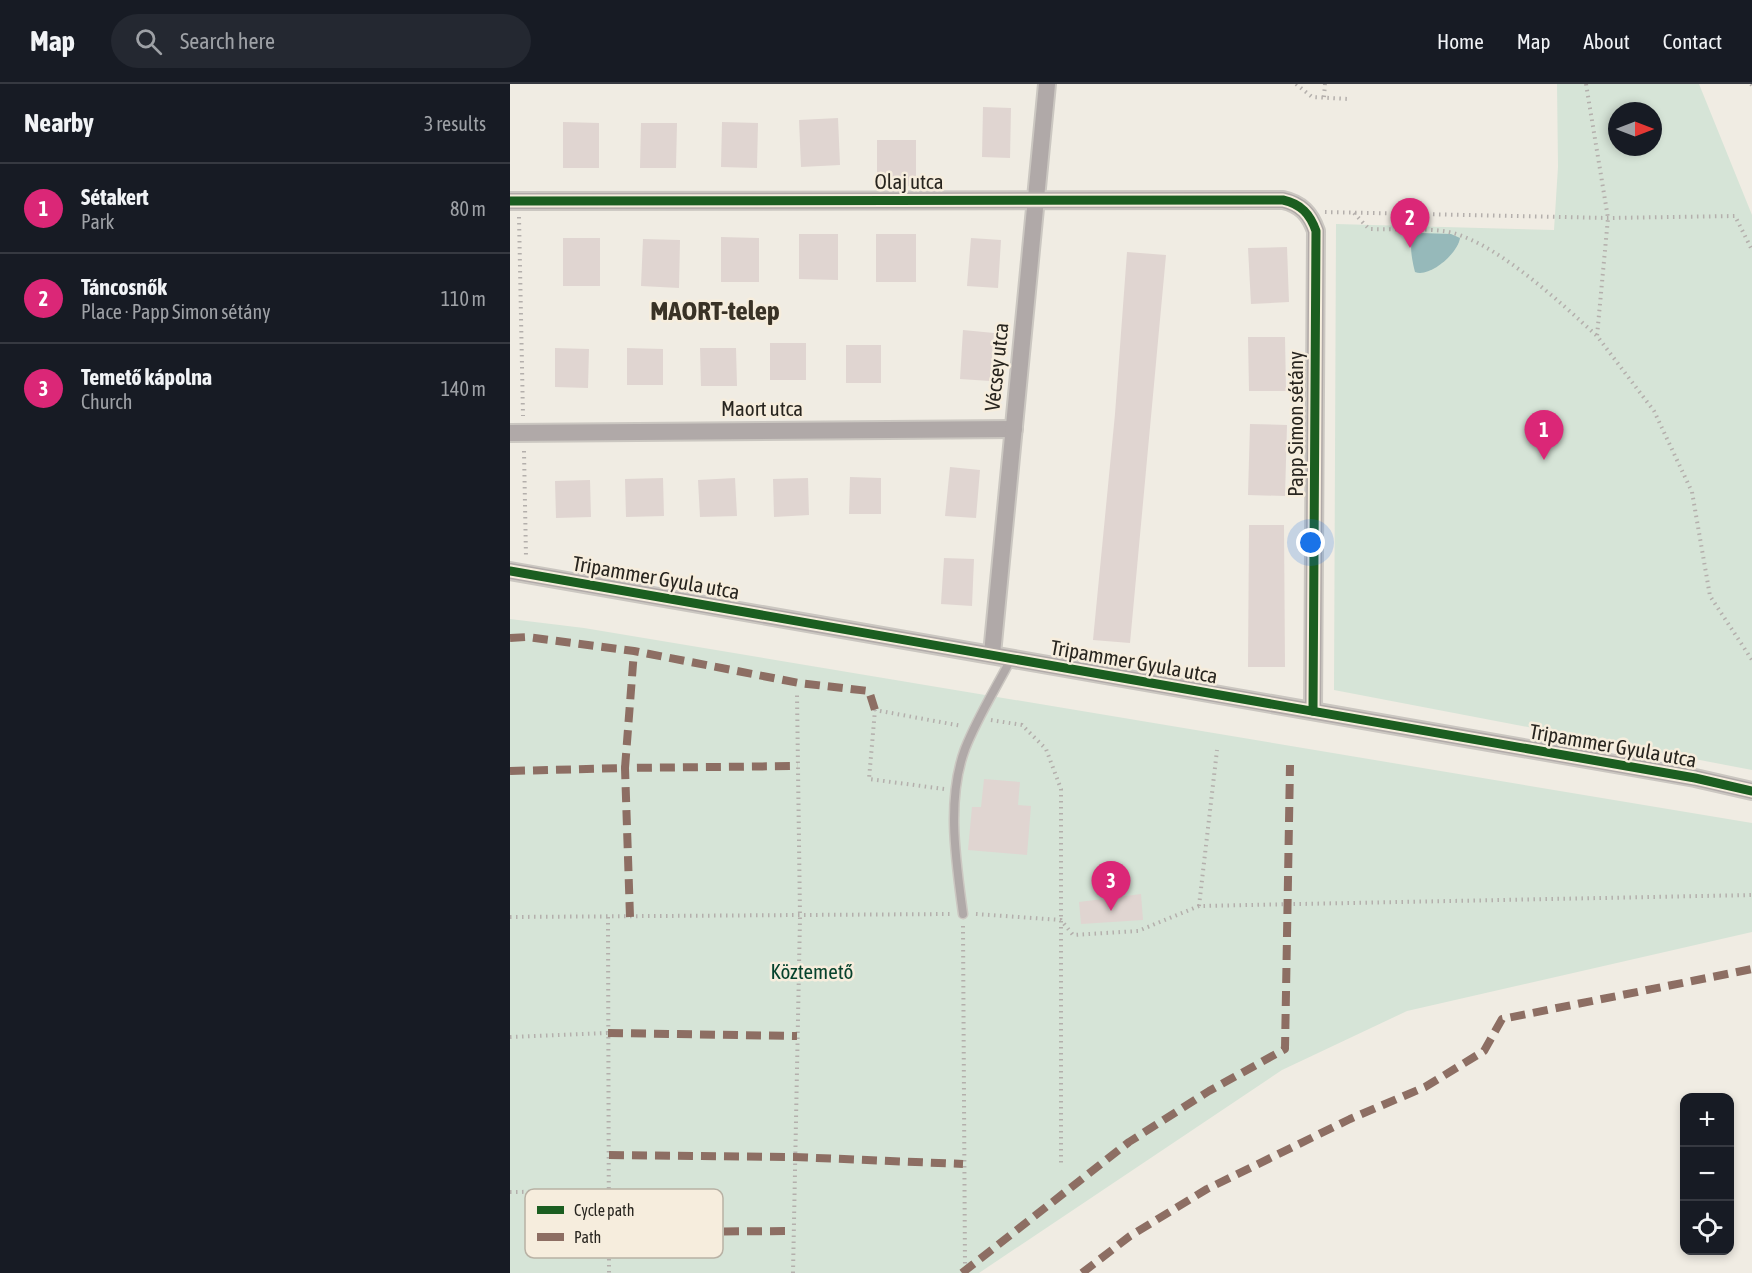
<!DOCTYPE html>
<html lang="en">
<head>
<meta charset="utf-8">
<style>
  :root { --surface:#171b24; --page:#242831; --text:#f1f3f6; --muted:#9ea1a6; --line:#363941; --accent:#db2777 }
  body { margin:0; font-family:"Asap Condensed",sans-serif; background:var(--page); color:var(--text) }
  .controls { position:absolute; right:18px; bottom:18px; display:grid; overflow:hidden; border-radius:12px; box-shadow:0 3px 9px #0003 }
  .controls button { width:54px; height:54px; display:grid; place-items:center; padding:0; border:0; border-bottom:2px solid var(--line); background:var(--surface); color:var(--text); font:30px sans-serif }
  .compass { position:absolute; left:1098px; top:18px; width:54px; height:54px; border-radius:50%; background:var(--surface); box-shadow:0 3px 9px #0003; rotate:90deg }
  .you { position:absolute; left:801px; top:459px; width:21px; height:21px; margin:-15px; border:4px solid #fff; border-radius:50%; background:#1a73e8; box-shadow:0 0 0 9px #1a73e833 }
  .badge { display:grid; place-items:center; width:39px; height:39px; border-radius:50%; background:var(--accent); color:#fff; font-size:20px; font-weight:700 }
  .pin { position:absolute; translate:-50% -50px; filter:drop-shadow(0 2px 3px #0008) }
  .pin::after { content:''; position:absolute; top:32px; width:21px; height:18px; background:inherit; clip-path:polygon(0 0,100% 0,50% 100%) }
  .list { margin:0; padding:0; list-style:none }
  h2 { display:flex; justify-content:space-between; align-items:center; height:78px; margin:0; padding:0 24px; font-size:26px }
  h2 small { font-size:20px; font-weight:400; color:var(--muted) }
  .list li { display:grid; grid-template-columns:39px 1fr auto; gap:18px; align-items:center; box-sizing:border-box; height:90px; padding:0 24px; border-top:2px solid var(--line) }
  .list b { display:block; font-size:22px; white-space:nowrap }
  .list p { margin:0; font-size:20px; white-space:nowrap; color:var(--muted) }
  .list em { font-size:20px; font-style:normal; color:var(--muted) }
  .icon { flex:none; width:33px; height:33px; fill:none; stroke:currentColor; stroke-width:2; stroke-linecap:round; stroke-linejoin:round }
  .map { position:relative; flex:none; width:1242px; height:1189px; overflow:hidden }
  header { display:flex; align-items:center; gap:36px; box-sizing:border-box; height:84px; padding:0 30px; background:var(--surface); border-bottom:2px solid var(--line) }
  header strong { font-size:28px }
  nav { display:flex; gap:33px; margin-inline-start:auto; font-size:21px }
  .search { width:420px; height:54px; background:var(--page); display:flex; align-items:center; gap:15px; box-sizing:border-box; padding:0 21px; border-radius:33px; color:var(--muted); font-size:22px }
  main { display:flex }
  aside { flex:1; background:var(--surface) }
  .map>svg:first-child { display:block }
  .green { fill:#d6e4d7; fill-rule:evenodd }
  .water { fill:#96b9ba }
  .building { fill:#e0d5d1 }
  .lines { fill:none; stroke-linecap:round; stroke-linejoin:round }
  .lane-casing { stroke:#cbc7c1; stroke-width:11 }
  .street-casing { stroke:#cbc7c1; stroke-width:20 }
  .path { stroke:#b4afac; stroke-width:4; stroke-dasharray:1.5 4.5; stroke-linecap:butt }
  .lane { stroke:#b0a9a8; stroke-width:8 }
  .street { stroke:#b0a9a8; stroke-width:16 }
  .rail { stroke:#afaba7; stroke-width:4.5; stroke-dasharray:8 8; stroke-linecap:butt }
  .quiet { stroke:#8d6e63; stroke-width:8; stroke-dasharray:15 8; stroke-linecap:butt }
  .cycleway-casing { stroke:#f6eddd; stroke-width:13 }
  .cycleway { stroke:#1b5e20; stroke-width:9 }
  .labels { text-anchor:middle; stroke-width:5; stroke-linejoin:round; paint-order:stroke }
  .street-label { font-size:21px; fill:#28251f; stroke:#f6eddd }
  .park-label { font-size:21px; fill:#06422c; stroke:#f6eddd }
  .district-label { font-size:27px; font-weight:bold; fill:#393226; stroke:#f6eddd }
  .key { fill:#f6eddd; stroke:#b8b1a4; stroke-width:1.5 }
  .key-label { font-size:16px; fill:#28251f }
</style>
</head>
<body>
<header>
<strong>Map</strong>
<div class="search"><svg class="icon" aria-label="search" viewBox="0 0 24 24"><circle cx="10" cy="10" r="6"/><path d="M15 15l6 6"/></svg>Search here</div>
<nav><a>Home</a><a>Map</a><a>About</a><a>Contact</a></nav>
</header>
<main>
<aside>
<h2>Nearby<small>3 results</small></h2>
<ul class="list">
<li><span class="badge">1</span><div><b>Sétakert</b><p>Park</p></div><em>80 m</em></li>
<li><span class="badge">2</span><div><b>Táncosnők</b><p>Place · Papp Simon sétány</p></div><em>110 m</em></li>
<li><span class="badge">3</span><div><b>Temető kápolna</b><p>Church</p></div><em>140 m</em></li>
</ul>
</aside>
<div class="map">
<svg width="1242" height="1189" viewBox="0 0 1242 1189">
  <rect width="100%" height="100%" fill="#f0ece3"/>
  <g class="green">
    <path d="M1047 0H1189L1242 131V686L824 606 826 140 1044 146 1048 83ZM1107 27H1143V63H1107Z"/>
    <path d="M0 535 74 544 1242 739V848L897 927 772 986 469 1189H0Z"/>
  </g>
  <path class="water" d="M911 149 941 150 950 154C948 169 920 194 905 188 902 176 899 162 903 150Z"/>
  <g class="building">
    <path d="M473 23 501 24 500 74 472 73Z"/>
    <path d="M328 34 330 81 291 83 289 36Z"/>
    <path d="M53 38 89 39V84H53Z"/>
    <path d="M212 38 248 39 247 84 211 83Z"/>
    <path d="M131 39H167L166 84H130Z"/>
    <path d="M367 56H406V102L367 103Z"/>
    <path d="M289 150H328V196L289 195Z"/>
    <rect x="366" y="150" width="40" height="48"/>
    <path d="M211 153 249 154V198H211Z"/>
    <rect x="53" y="154" width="37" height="48"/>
    <path d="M461 154 491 156 488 204 457 202Z"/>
    <path d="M133 155 170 156 169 204 131 202Z"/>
    <path d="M777 163 779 218 741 220 738 164Z"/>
    <path d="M617 168 656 171 620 559 583 556 605 330Z"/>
    <path d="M453 246 484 249 480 297 450 295Z"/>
    <path d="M738 253H775L776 307H739Z"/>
    <rect x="260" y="259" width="36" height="37"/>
    <rect x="336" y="261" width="35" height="38"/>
    <path d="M45 264 79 265 78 304 45 303Z"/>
    <path d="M117 264 153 265V301H117Z"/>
    <path d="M190 264H226L227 302H191Z"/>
    <path d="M740 340 777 341 775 412 738 411Z"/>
    <path d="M440 383 470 386 466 434 435 432Z"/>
    <path d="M340 393 371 394V430H339Z"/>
    <path d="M153 394 154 432 116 433 115 395Z"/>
    <path d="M225 394 227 432 190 433 188 396Z"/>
    <path d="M298 394 299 431 264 433 263 395Z"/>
    <path d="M80 396 81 433 46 434 45 397Z"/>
    <path d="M739 441H774L775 583H738Z"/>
    <path d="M434 474 464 475 462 522 431 520Z"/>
    <path d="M474 695 510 698 508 721 521 722 517 771 458 766 462 723H471Z"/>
    <path d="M631 810 633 836 571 840 569 818Z"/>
  </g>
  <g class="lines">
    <defs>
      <path id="lane" d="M453 830C446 777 436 716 455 665 467 634 486 604 501 575"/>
      <g id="street">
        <path d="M0 117 773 116C791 120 800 130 806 147L803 627"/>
        <path d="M0 349 504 345"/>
        <path d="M0 487 1185 694 1242 707"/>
        <path d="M482 570 537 0"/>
      </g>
    </defs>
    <use href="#lane" class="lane-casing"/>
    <use href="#street" class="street-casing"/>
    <g class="path">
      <path d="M786 0 802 13 838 15"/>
      <path d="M1076 0 1098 134 1087 252 1144 327 1182 408 1200 512 1242 576"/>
      <path d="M814 13 815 0"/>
      <path d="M815 128 1098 134 1225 132 1242 166"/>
      <path d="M844 129 859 145C884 146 909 144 933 147 981 153 1052 220 1087 252"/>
      <path d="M9 133 13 332"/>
      <path d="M14 367 16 473"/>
      <path d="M481 636 512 641 536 665 551 705V1082"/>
      <path d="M434 705 359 695 365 626 452 642"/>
      <path d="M689 822 707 666"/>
      <path d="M466 830 551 836 563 851 628 847 689 822 1242 811"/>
      <path d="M0 833 440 830"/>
      <path d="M98 833 99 1189"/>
      <path d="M453 842 455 1187"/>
      <path d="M0 953 98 949"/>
      <path d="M0 1108 99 1107"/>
      <path d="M283 1189 290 833 287 610"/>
    </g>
    <use href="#lane" class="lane"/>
    <use href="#street" class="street"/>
    <path class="rail" d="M1241 0 1242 1"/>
    <g class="quiet">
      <path d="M0 554 17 553 124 567 289 599 359 607 365 626"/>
      <path d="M0 687 115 684 124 567"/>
      <path d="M120 833 115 684 288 682"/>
      <path d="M98 949 287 952"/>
      <path d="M99 1071 284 1073 453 1080"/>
      <path d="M99 1148 283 1147"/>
      <path d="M452 1189 619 1058 699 1007 775 965 780 681"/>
      <path d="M572 1189 620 1152 697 1105 840 1035 915 1003 974 967 992 935 1242 885"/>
    </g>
    <defs>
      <g id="cycleway">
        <path d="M0 117 773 116C791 120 800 130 806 147L803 627"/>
        <path d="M0 487 1185 694 1242 707"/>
      </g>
    </defs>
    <use href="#cycleway" class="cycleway-casing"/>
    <use href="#cycleway" class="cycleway"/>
  </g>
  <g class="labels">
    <g class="street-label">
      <text x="399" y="105">Olaj utca</text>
      <text transform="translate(487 283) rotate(-84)" y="7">Vécsey utca</text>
      <text x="252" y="332">Maort utca</text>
      <text transform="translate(786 340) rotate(-90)" y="7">Papp Simon sétány</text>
      <text transform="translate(146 494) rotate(10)" y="7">Tripammer Gyula utca</text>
      <text transform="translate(624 578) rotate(10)" y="7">Tripammer Gyula utca</text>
      <text transform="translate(1103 662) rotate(10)" y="7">Tripammer Gyula utca</text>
    </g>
    <g class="park-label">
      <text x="302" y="895">Köztemető</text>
    </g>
    <g class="district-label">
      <text x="205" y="236">MAORT-telep</text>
    </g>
  </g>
  <rect x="15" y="1105" width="198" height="69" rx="9" class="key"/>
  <rect x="27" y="1122" width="27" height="8" fill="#1b5e20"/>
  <rect x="27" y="1149" width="27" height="8" fill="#8d6e63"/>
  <g class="key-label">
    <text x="64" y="1132">Cycle path</text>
    <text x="64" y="1159">Path</text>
  </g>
</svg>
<div class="controls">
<button>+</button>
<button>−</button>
<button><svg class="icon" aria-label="locate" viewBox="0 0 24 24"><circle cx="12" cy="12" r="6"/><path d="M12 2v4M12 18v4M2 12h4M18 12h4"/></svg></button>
</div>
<svg class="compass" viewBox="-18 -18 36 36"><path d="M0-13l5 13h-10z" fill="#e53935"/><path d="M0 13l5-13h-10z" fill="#9ea1a6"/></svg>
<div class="you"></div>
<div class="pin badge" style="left:1034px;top:376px">1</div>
<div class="pin badge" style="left:900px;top:164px">2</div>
<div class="pin badge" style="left:601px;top:827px">3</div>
</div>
</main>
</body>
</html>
